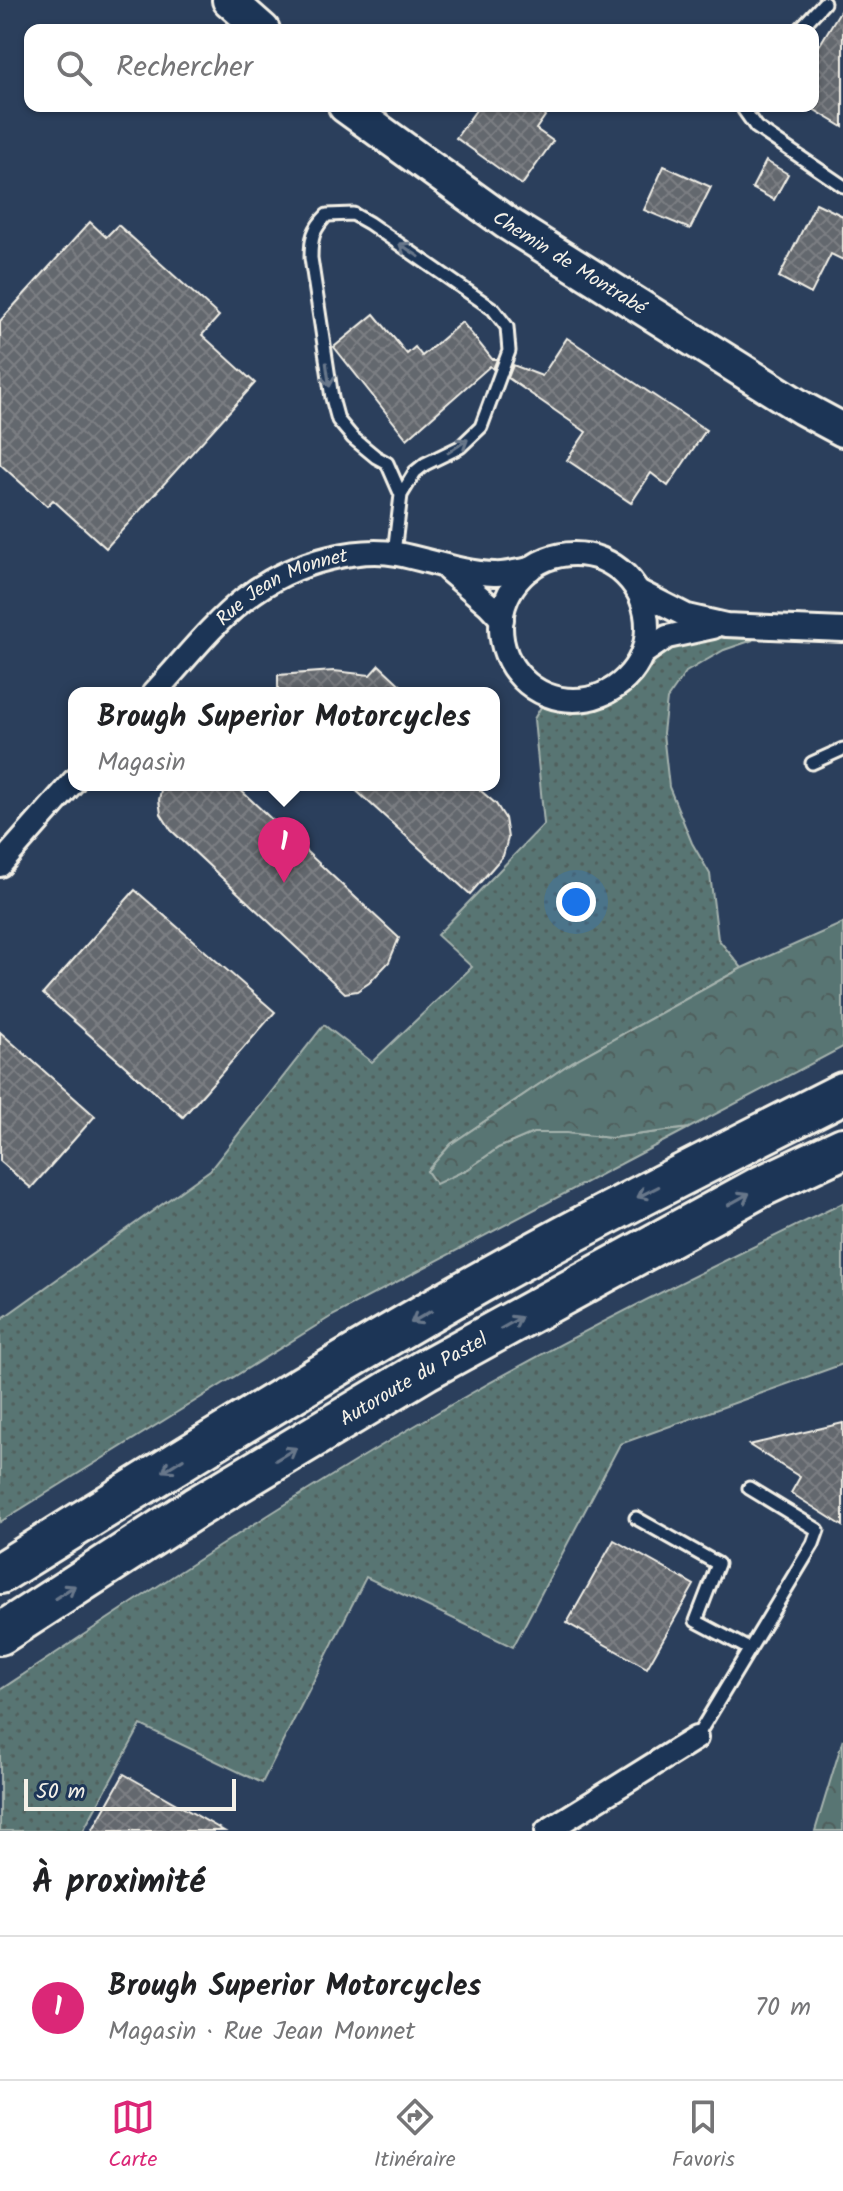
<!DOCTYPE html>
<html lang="fr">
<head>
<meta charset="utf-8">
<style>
  :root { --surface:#fff; --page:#f2f2f2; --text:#202124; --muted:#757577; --line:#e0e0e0; --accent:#db2777 }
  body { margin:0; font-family:Kalam,sans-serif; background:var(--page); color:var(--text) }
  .scale { position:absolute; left:24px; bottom:20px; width:212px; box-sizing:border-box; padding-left:8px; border:4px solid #f4f1e8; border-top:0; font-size:22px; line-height:28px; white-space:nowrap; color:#f4f1e8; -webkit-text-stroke:6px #1d3557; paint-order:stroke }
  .you { position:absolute; left:576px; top:902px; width:28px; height:28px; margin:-20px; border:6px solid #fff; border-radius:50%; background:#1a73e8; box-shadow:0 0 0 12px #1a73e833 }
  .badge { display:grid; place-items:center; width:52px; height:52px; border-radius:50%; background:var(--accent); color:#fff; font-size:26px; font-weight:700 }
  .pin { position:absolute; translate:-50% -66px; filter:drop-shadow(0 2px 4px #0008) }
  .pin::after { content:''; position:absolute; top:42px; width:28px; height:24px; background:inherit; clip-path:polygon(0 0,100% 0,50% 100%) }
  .popup { position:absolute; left:68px; top:687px; width:432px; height:104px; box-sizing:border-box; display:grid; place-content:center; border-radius:16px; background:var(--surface); filter:drop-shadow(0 2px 6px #0005); font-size:26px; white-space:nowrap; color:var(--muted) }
  .popup b { font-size:30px; color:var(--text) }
  .popup::after { content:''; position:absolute; left:50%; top:100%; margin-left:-16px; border:16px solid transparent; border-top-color:var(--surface) }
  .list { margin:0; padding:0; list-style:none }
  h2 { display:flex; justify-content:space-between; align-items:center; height:104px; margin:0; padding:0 32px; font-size:34px }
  h2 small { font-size:26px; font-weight:400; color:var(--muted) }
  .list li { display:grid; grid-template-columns:52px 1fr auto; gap:24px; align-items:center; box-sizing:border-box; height:144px; padding:0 32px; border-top:2px solid var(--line) }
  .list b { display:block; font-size:30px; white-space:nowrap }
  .list p { margin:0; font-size:26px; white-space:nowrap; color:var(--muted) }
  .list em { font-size:26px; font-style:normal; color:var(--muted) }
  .icon { flex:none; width:44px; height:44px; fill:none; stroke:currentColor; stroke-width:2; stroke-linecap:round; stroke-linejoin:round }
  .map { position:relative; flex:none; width:843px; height:1831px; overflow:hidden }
  .search { position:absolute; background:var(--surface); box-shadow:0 2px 6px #0004; left:24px; right:24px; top:24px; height:88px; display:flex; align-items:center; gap:20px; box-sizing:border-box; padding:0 28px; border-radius:16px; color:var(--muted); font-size:30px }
  .sheet { height:248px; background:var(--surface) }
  nav { display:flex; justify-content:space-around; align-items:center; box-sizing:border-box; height:112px; border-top:2px solid var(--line); background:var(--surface); font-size:22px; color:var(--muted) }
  nav a { display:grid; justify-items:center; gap:4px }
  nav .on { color:var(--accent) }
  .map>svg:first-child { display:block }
  .green { fill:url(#green-dots); stroke:#a6b3ae; stroke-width:2 }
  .forest { fill:url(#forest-crowns); stroke:#a6b3ae; stroke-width:2 }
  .building { fill:url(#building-cross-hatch); stroke:#f4f1e8; stroke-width:2 }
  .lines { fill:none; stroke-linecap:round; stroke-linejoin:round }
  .lane-casing { stroke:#f4f1e8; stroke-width:17 }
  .street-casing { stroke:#f4f1e8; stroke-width:28 }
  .secondary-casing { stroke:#f4f1e8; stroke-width:38 }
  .highway-casing { stroke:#f4f1e8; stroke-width:46 }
  .lane { stroke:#1d3557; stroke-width:11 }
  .street { stroke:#1d3557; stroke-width:22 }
  .secondary { stroke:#1d3557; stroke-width:32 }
  .highway { stroke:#1d3557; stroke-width:40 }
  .oneway { stroke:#68778a }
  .labels { text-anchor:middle; stroke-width:7; stroke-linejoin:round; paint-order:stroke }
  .street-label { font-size:20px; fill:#f4f1e8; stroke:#1d3557 }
</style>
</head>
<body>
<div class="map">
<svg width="843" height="1831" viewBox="0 0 843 1831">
  <defs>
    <pattern id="green-dots" width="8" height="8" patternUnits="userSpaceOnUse" patternTransform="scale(2)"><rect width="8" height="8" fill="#587573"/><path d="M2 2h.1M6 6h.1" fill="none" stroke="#505e5c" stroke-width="1.8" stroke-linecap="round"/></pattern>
    <pattern id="forest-crowns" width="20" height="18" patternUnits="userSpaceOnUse" patternTransform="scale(2)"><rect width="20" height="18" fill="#587573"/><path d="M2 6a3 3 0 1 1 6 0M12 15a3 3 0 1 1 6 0" fill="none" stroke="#505e5c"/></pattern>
    <pattern id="building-cross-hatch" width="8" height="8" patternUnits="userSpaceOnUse" patternTransform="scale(2)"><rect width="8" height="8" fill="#64686e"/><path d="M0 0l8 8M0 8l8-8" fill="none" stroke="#7b7e83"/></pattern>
  </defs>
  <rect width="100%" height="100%" fill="#2b3f5c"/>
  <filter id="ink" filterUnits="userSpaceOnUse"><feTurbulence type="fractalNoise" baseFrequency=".0125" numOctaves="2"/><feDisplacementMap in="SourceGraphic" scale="16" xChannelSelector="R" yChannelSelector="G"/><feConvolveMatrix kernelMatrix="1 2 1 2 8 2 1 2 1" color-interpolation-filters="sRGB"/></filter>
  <g filter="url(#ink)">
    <g class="green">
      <path d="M726 636 753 640 724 650 686 672 667 699 663 733 669 787 692 843 710 874 718 939 742 968 572 1062 451 1144 427 1171 436 1183 468 1169 498 1148 533 1133H567L611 1138 689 1128 332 1316 0 1522V1320L210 1170 324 1025 372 1062 472 967 437 935 544 824 534 719 541 707 571 714 624 697 642 680 655 661 672 649 698 639Z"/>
      <path d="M843 1203V1364L620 1444 513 1647 366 1577 262 1783 141 1725 83 1831H0V1690C151 1590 303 1489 461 1399 585 1328 714 1266 843 1203Z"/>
    </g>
    <g class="forest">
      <path d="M843 923V1047L689 1128 611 1138 567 1133H533L498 1148 468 1169 436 1184 427 1171 451 1144 572 1062 742 968Z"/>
      <path d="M843 1739V1831H815Z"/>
    </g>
    <g class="building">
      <path d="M843 6V127L813 109V56Z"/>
      <path d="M479 106H552L536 129 553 141 522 185 456 138Z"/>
      <path d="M766 161 788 174 774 200 752 188Z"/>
      <path d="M664 166 711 187 690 229 644 210Z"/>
      <path d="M816 203 843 216V260L831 254 811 294 779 277Z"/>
      <path d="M90 222 106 237 118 225 219 316 202 335 255 383 106 548 53 500 47 506 0 464V321Z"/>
      <path d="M374 314 407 354 415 347 422 356 462 322 492 359H497L493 369 490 366 407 439 334 347Z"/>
      <path d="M567 338 706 430 668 486 651 473 631 503 567 460 586 432 508 378 513 365 542 376Z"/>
      <path d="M379 665 409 693H278V675L334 671 370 675Z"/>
      <path d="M162 785H235L399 938 389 962 369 983 357 991 345 993 171 830 161 814 159 800Z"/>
      <path d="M350 785H474L496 804 505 818 508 838 503 856 470 894Z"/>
      <path d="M135 890 275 1012 183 1117 43 994Z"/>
      <path d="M0 1032 95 1116 31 1188 0 1161Z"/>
      <path d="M843 1423V1526L791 1493 800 1477 749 1445Z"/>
      <path d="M614 1540 694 1585 647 1668 567 1623Z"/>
      <path d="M124 1774 224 1831H92Z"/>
    </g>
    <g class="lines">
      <defs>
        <g id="lane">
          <path d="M799 30 824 3"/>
          <path d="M744 106V110L756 127 843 186"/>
          <path d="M394 553 401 495 387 463 376 457 353 438 338 420 332 398 311 258C311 238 313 229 327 215L353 214 369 223 493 309 507 327 509 351 481 427 460 447 425 464 415 472 401 495"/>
          <path d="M812 763 843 749"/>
          <path d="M636 1518 718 1564 696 1621 749 1649"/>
          <path d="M696 1738 813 1544 818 1530 749 1488"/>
        </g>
        <g id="street">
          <circle cx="574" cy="627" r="73"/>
          <path d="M448 570 488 604 502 619"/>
          <path d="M638 591 687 616 726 625 843 630"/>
          <path d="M642 654 667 637 713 627"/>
          <path id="s1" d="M154 693C210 632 245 578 330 558 351 553 377 550 397 554 429 560 461 573 494 574 505 575 518 571 530 569"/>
          <path d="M0 865 74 781"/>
          <path d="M547 1831 696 1738"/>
        </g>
        <g id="secondary">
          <path d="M229 0 263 30"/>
          <path id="s2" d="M345 106 507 223 802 408 843 430"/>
        </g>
        <g id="highway">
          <path d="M0 1573C149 1480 298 1387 451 1299 579 1226 711 1160 843 1093"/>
          <path id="s3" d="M0 1634 195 1508 425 1370 758 1188 843 1148"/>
        </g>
      </defs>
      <use href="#lane" class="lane-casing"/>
      <use href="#street" class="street-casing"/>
      <use href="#secondary" class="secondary-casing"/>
      <use href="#highway" class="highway-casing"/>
      <use href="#lane" class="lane"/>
      <use href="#street" class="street"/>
      <use href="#secondary" class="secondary"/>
      <use href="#highway" class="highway"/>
    </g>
    <defs><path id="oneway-shaft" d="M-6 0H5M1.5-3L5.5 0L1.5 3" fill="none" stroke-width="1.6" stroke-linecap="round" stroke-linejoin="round" transform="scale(2)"/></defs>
    <g class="oneway">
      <use href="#oneway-shaft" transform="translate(409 250) rotate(-146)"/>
      <use href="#oneway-shaft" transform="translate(328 375) rotate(82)"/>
      <use href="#oneway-shaft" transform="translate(458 446) rotate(-34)"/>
      <use href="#oneway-shaft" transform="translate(648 1192) rotate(153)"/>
      <use href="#oneway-shaft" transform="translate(739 1199) rotate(-29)"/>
      <use href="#oneway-shaft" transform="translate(421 1317) rotate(150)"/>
      <use href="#oneway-shaft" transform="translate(511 1323) rotate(-29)"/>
      <use href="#oneway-shaft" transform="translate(286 1454) rotate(-31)"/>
      <use href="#oneway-shaft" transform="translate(173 1465) rotate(148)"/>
      <use href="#oneway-shaft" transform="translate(65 1592) rotate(-33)"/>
    </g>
  </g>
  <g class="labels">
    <g class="street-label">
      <text dy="7" stroke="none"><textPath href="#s2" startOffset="274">Chemin de Montrabé</textPath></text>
      <text dy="7" stroke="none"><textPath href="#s1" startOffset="170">Rue Jean Monnet</textPath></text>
      <text dy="7" stroke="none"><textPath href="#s3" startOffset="486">Autoroute du Pastel</textPath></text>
    </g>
  </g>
</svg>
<div class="scale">50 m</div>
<div class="you"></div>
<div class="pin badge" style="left:284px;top:883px">1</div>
<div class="popup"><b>Brough Superior Motorcycles</b>Magasin</div>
<div class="search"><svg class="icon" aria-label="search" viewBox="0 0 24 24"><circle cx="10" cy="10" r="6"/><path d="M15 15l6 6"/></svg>Rechercher</div>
</div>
<section class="sheet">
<h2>À proximité<small></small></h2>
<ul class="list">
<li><span class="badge">1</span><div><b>Brough Superior Motorcycles</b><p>Magasin · Rue Jean Monnet</p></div><em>70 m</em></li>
</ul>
</section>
<nav>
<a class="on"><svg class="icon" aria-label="map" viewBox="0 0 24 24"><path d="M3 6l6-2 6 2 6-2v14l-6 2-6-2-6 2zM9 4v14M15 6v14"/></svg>Carte</a>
<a><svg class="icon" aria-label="directions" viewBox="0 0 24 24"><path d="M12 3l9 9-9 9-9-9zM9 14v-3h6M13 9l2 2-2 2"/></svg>Itinéraire</a>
<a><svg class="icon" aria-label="saved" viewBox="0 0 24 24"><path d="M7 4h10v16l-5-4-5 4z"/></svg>Favoris</a>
</nav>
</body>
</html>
